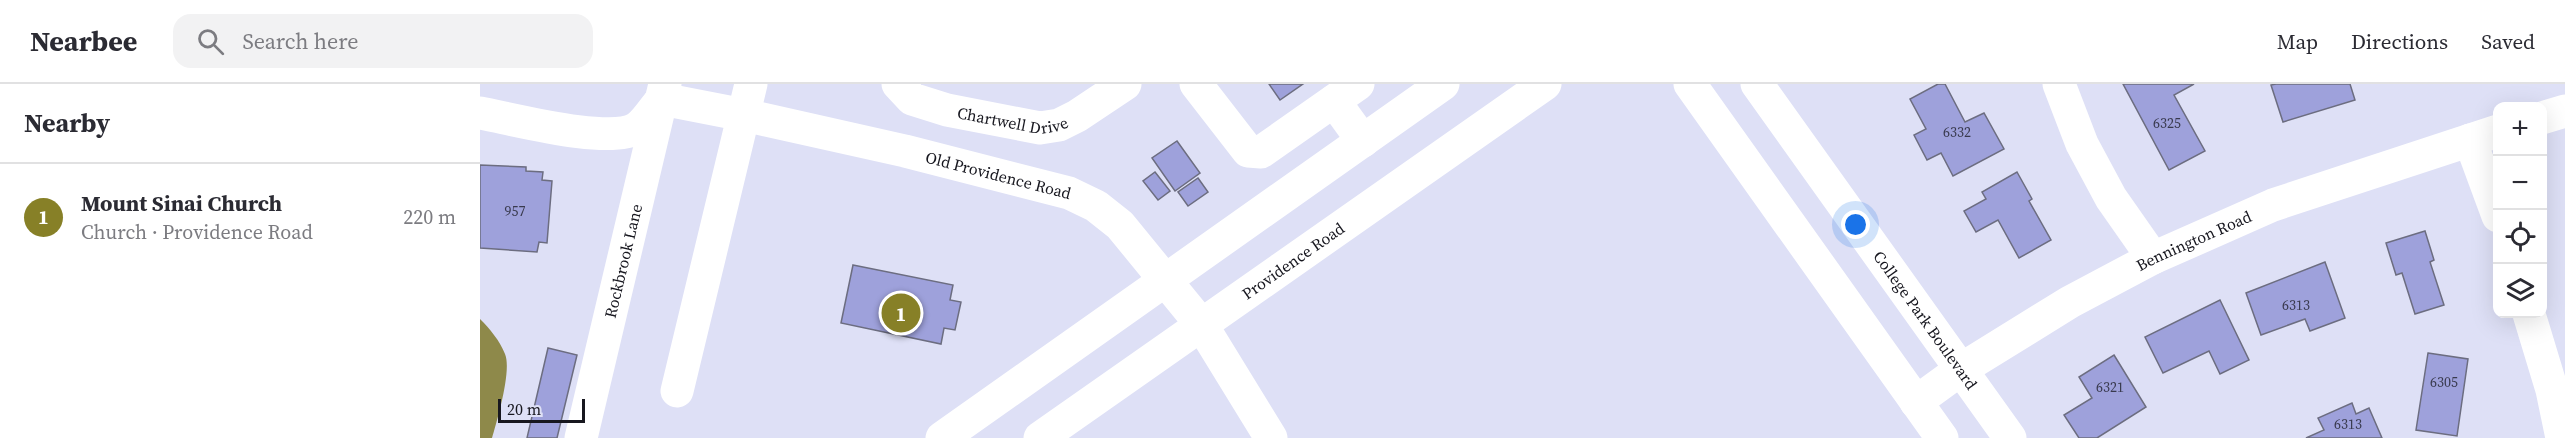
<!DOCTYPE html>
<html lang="en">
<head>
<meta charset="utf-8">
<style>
  :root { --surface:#fff; --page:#f2f2f3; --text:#2b2b33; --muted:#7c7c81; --line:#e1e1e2; --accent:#878027 }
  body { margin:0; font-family:"Source Serif 4",serif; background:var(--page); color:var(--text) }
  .controls { position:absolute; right:18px; top:18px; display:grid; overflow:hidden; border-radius:12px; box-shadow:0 6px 24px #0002 }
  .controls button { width:54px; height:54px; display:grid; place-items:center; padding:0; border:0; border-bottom:2px solid var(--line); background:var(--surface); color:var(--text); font:30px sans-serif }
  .scale { position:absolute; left:18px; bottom:15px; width:87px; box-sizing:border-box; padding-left:6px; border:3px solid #17171f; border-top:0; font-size:16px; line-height:21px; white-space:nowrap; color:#17171f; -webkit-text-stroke:4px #dee0f6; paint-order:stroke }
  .you { position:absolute; left:1376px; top:141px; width:21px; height:21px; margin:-15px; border:4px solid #fff; border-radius:50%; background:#1a73e8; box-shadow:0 0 0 9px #1a73e833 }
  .badge { display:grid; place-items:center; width:39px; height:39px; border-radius:50%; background:var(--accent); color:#fff; font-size:20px; font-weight:700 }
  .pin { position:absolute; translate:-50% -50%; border:3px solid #fff; box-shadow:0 2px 6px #0006 }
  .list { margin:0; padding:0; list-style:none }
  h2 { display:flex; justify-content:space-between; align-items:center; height:78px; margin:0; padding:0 24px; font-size:26px }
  h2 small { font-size:20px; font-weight:400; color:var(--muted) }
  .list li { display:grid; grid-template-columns:39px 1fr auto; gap:18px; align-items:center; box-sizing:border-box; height:108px; padding:0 24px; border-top:2px solid var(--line) }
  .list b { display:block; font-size:22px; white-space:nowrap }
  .list p { margin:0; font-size:20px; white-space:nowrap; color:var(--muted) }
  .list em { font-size:20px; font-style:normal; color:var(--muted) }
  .icon { flex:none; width:33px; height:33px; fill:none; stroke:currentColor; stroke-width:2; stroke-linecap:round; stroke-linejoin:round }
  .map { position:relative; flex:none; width:2085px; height:354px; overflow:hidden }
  header { display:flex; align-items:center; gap:36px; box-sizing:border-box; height:84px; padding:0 30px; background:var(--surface); border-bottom:2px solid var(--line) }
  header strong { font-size:28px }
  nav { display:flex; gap:33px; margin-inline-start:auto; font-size:21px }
  .search { width:420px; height:54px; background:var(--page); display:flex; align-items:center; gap:15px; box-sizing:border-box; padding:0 21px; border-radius:18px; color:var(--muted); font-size:22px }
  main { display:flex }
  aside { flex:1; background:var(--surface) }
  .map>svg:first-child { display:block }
  .water { fill:#8e894a }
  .building { fill:#9ea1db; stroke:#6c6d80; stroke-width:1.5 }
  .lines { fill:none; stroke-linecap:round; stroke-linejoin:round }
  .minor { stroke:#fff; stroke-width:33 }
  .major { stroke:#fff; stroke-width:33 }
  .labels { text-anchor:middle; stroke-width:4.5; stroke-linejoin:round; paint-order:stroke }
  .number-label { font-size:14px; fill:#393a4e }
  .street-label { font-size:16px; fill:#17171f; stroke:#dee0f6 }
</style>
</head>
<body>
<header>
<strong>Nearbee</strong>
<div class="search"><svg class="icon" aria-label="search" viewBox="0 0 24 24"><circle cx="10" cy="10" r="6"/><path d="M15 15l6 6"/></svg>Search here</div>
<nav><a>Map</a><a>Directions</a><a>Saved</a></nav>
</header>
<main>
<aside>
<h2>Nearby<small></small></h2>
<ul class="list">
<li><span class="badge">1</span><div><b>Mount Sinai Church</b><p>Church · Providence Road</p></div><em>220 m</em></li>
</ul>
</aside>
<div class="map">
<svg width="2085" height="354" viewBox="0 0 2085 354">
  <rect width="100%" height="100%" fill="#dee0f6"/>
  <path class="water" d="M0 235C10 245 20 257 25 270 32 286 17 337 12 354H0Z"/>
  <g class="building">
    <path d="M789 0H823L800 16Z"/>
    <path d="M1458 0H1465L1485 38 1504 29 1524 65 1473 92 1461 69 1447 76 1434 51 1446 45 1430 15Z"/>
    <path d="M1643 0H1714L1694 11 1725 67 1689 86Z"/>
    <path d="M1796 0H1870L1875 16 1803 38 1791 1Z"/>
    <path d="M697 57 720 89 695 107 672 74Z"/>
    <path d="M0 81 46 83V87L63 88 62 96 72 97 67 159 59 158 57 168 0 164Z"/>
    <path d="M675 88 690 107 678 116 663 97Z"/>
    <path d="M1537 88 1552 115 1549 117 1571 156 1539 174 1518 136 1496 148 1484 127 1506 115 1502 108Z"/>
    <path d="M718 94 728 108 708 122 698 108Z"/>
    <path d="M1945 147 1954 176 1950 178 1964 221 1935 230 1922 189 1916 191 1906 159Z"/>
    <path d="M1845 178 1865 234 1830 247 1825 235 1781 251 1766 209Z"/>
    <path d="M373 181 473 201 470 216 481 218 475 246 464 244 461 260 361 239Z"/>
    <path d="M1740 216 1769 276 1740 290 1729 267 1683 289 1665 253Z"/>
    <path d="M68 264 97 271 77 354H47Z"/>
    <path d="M1948 269 1988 275 1977 352 1936 346Z"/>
    <path d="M1634 271 1666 323 1617 354H1599L1584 331 1612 314 1599 293Z"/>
    <path d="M1872 319 1876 330 1889 324 1902 354H1826L1844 346 1838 334Z"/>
  </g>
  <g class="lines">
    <g class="minor">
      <path id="s1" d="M418 0 432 15 467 26 560 44 579 41 597 32 645 0"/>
      <path d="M716 0 768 67 781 68 878 0"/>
      <path d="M1210 0 1462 354"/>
      <path id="s2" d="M1277 0 1530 354"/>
      <path d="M1579 0 1602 60 1631 114 1673 174"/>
      <path id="s3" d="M182 15 264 31 425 67 589 109 616 122 640 141 721 240 791 354"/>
      <path d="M854 17 883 57"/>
      <path d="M0 29C33 35 130 61 157 44 166 38 175 23 182 15"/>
      <path d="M2062 34 2085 27"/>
      <path d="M1990 56 2018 132"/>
      <path d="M2049 230 2072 306 2082 354"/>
      <path d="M197 307 271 0"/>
      <path id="s4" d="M1436 318 1480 286 1590 218 1673 174 1793 121 2018 47"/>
      <path id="s5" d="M101 354 185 0"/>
    </g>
    <g class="major">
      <path d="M462 354 963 0"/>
      <path id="s6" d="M560 354 1065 0"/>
    </g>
  </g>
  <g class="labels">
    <g class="number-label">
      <text x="1687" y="44">6325</text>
      <text x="1477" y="53">6332</text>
      <text x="35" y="132">957</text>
      <text x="1816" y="226">6313</text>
      <text x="1964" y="303">6305</text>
      <text x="1630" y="308">6321</text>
      <text x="1868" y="345">6313</text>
    </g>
    <g class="street-label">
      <text dy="6" stroke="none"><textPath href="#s1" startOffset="124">Chartwell Drive</textPath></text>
      <text dy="6" stroke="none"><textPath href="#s3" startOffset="345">Old Providence Road</textPath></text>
      <text dy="6" stroke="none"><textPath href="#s4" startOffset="322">Bennington Road</textPath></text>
      <text dy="6" stroke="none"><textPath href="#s6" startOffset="309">Providence Road</textPath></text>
      <text dy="6" stroke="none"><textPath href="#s5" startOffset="182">Rockbrook Lane</textPath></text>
      <text dy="6" stroke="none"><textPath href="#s2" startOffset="290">College Park Boulevard</textPath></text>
    </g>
  </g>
</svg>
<div class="controls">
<button>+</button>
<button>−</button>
<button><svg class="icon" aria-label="locate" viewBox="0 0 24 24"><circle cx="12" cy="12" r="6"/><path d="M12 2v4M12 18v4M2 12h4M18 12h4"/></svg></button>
<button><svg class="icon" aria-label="layers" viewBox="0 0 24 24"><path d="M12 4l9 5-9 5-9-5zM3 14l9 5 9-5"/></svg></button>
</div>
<div class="scale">20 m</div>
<div class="you"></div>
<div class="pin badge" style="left:421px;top:229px">1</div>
</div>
</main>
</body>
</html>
